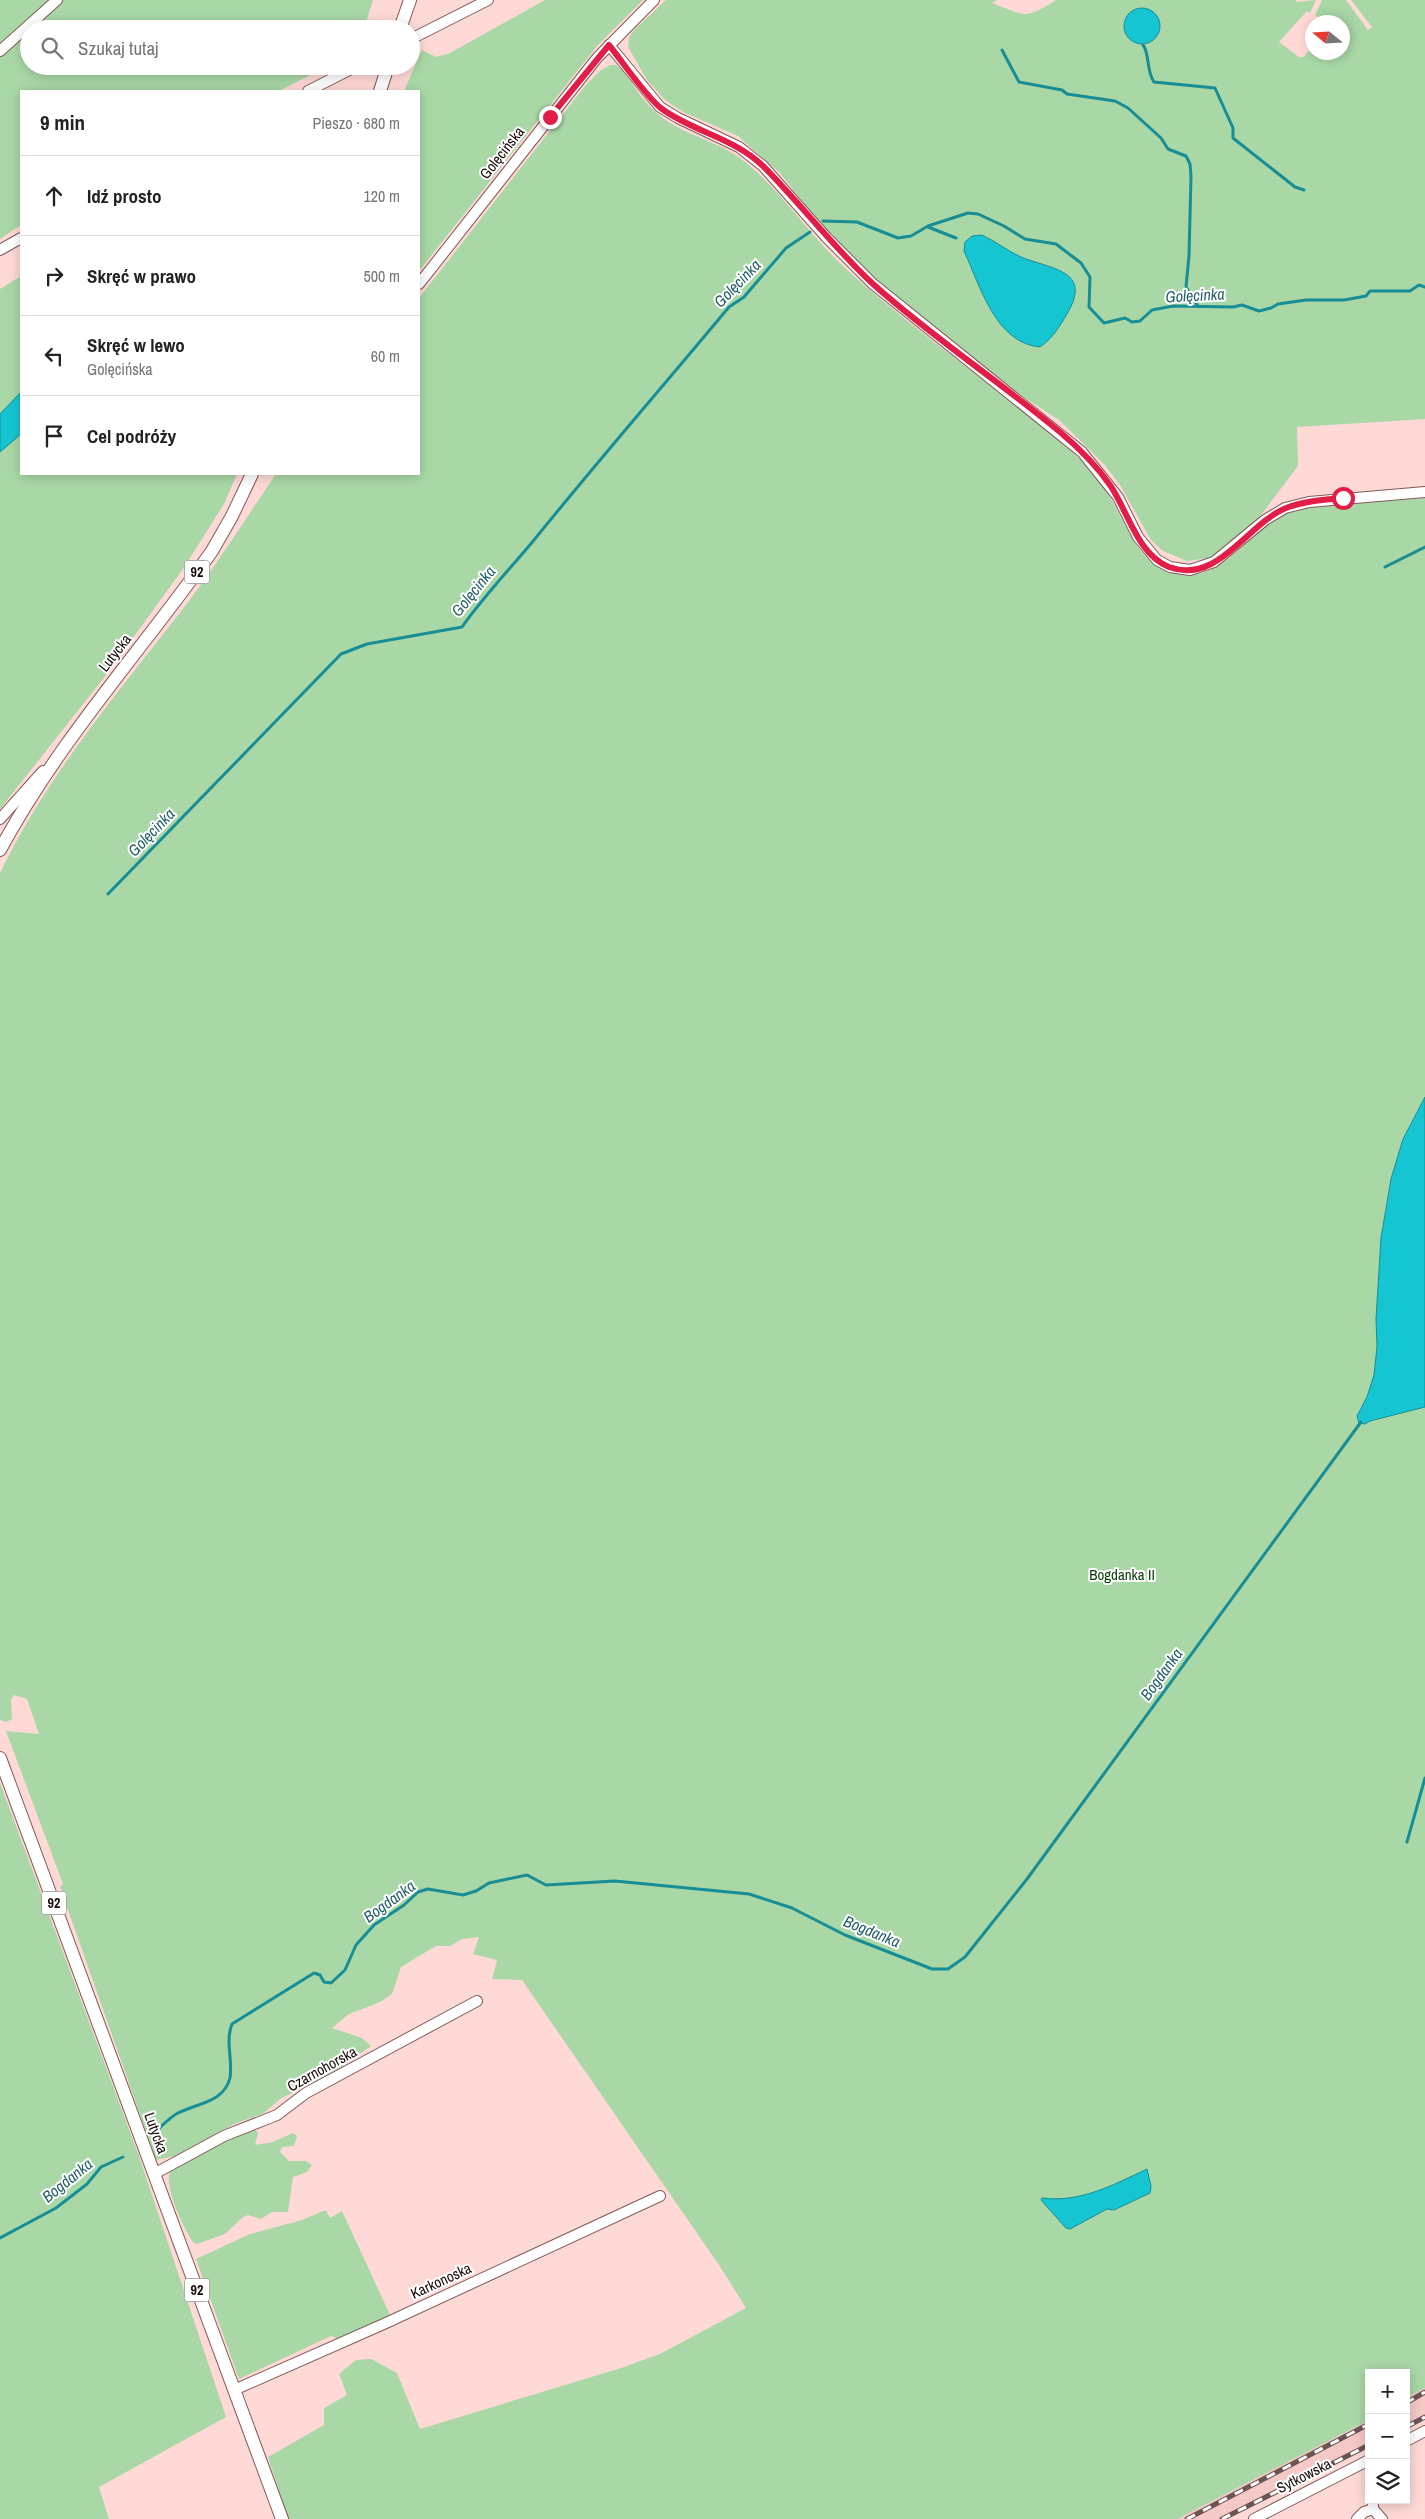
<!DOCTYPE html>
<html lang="pl">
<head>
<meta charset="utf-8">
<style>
  :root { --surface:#fff; --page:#f6f6f6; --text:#222; --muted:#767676; --line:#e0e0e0 }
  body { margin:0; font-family:"Archivo Narrow",sans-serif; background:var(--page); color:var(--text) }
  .controls { position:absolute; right:15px; bottom:15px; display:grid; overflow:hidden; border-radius:0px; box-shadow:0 2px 12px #0003 }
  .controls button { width:45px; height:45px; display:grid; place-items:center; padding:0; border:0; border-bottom:1px solid var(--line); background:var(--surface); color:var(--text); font:25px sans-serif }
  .compass { position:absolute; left:1305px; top:15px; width:45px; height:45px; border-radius:50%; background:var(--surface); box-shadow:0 2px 12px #0003; rotate:288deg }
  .stop { position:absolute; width:15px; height:15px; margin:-11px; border:4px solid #e11d48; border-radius:50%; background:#fff }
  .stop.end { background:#e11d48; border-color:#fff; box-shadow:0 1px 5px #0008 }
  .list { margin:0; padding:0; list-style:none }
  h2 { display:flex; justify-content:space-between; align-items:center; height:65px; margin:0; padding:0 20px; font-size:21px }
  h2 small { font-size:16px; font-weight:400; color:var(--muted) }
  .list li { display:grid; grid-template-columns:32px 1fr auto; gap:15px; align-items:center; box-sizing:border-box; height:80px; padding:0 20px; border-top:1px solid var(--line) }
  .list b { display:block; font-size:19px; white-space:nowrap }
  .list p { margin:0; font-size:16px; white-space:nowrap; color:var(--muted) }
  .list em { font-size:16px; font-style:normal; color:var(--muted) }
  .icon { flex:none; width:28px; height:28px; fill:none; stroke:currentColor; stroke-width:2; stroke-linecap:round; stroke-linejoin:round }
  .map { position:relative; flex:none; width:1425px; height:2519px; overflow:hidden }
  .search { position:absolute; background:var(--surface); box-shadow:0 2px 12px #0003; left:20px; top:20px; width:400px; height:55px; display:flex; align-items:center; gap:12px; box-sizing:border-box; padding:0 18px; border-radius:28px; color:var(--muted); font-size:19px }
  .panel { position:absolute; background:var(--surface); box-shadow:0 2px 12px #0003; left:20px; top:90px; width:400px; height:385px; border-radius:0px }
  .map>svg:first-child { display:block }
  .built { fill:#f5c9c6 }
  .green { fill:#a9d8a6; fill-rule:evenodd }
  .water { fill:#16c5d2; stroke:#178d96 }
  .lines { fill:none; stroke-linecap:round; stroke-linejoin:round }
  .stream { stroke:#178d96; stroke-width:3 }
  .minor-casing { stroke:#825a57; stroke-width:12 }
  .major-casing { stroke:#825a57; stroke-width:14 }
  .minor { stroke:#fff; stroke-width:10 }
  .major { stroke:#fff; stroke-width:12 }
  .rail-casing { stroke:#6c5453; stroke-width:5 }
  .rail { stroke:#fff; stroke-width:3; stroke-dasharray:9; stroke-linecap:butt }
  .route { stroke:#e11d48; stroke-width:6 }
  .labels { text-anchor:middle; stroke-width:4; stroke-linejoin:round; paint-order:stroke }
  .shield { fill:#fff; stroke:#5e5453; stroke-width:1 }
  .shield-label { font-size:14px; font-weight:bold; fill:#190a09 }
  .street-label { font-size:15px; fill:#190a09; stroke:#fff }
  .park-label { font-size:15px; fill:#093c0b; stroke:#fff }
  .water-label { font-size:16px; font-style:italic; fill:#246166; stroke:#fff }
</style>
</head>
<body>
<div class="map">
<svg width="1425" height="2519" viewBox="0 0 1425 2519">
  <rect width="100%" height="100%" fill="#ffd9d6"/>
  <g class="built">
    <path d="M1425 2388V2419L1406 2428V2398Z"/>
    <path d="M1369 2420V2447L1225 2519H1177Z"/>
  </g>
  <g class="green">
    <path d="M0 0H373L364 29H29V66H328L279 91H21V225L0 239Z"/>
    <path d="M545 0H643L597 46 419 271V91H404L422 50 436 57 450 53Z"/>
    <path d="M666 0H997L992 3C1025 16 1025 20 1056 0H1295L1297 2 1316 0 1310 13 1307 11 1279 42 1299 57H1304L1312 46V52H1342V22H1324L1315 15 1322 0H1346L1368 30 1372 27 1351 0H1425V419L1297 427 1298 466 1261 515 1222 550 1209 558 1187 561 1163 551 1151 540 1120 485 1104 464 1059 420 1025 398 873 278 810 211 780 173 738 136 683 112 664 99 647 80 628 47 629 37 634 30ZM1143 8C1158 13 1159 19 1159 34 1153 44 1143 47 1132 42L1129 14Z"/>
    <path d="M610 65H616L623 71C634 86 644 103 659 115 684 136 720 141 745 162 783 192 809 235 844 267 910 328 984 378 1054 435 1074 452 1096 474 1109 496 1127 524 1137 564 1173 573 1222 586 1246 533 1282 515 1316 498 1386 499 1425 496V1097L1403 1139 1391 1179 1381 1238 1425 1387V2388L1406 2398V2373H1369V2420L1177 2519H288L268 2457 324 2425V2408L347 2395 339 2374 356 2360 371 2359 397 2373 420 2429 621 2368 660 2354 746 2308 719 2265 522 1980 492 1979 497 1960 473 1954 479 1937 462 1939 450 1946H436L401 1967 392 1994 380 2002 349 2014 332 2028 362 2038 371 2046 337 2070 280 2099 264 2113 234 2124 179 2155 156 2160 60 1887 63 1884 6 1731 39 1734 27 1699 14 1695 11 1700 12 1719 6 1722 0 1720V873C46 778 114 697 179 614 214 569 244 521 276 474H419V298L585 86 601 70Z"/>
    <path d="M21 276V474H237L224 504 183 569 103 679 0 809V289Z"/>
    <path d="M0 1783 139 2156 226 2417 99 2487 109 2519H0Z"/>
    <path d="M253 2127 258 2133 255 2145 273 2142 293 2133 297 2136 294 2146 282 2147 280 2152 289 2161H306L312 2165 307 2172 293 2177 288 2212H272L261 2219 248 2215 243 2217 225 2234 197 2244 193 2242C183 2227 164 2188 170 2170L211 2146Z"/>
    <path d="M326 2210 330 2218 342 2211 391 2317 338 2339 331 2336 239 2379 196 2259 250 2234 302 2220Z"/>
  </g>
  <g class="water">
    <circle cx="1142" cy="26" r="18"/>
    <path d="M982 235C997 242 1010 253 1026 259 1058 270 1091 273 1067 314 1060 326 1052 339 1040 347 995 343 980 285 964 251L965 242 972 236Z"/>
    <path d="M21 392V434L0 452V414Z"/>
    <path d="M1425 1097V1407L1370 1421 1365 1424 1359 1423 1357 1416 1367 1397 1374 1375 1377 1347 1376 1319 1381 1238 1391 1179 1403 1139Z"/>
    <path d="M1147 2169 1151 2186 1150 2193 1114 2210 1107 2209 1070 2229 1066 2228 1041 2200 1042 2198C1080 2203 1113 2185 1147 2169Z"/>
  </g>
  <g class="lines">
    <g class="stream">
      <path d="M1143 45C1150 54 1146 71 1154 82L1215 88 1233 128V138L1295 187 1304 190"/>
      <path d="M1002 50 1019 82 1062 90 1067 94 1115 101 1128 108 1161 138 1168 149 1186 156 1190 164 1191 176 1189 256 1186 287 1198 306"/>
      <path d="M823 221 857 222 898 238 911 236 928 226 968 213 978 214 1004 226 1025 239 1056 244 1081 263 1090 277 1089 307 1104 323 1125 318 1132 322 1140 321 1152 310 1173 306 1233 307 1242 305 1259 311 1271 308 1278 304 1306 300H1344L1366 296 1370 291H1410L1419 285 1425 287"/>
      <path d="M928 227 956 238"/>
      <path d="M1385 567 1425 547"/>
      <path d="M108 894 341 654 367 644 462 627C484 596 510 569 534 540 598 461 664 385 729 307L744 297 786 248 810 232"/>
      <path d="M1407 1842 1425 1778"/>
      <path d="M154 2133C162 2126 170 2117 178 2113 198 2103 224 2102 230 2078 233 2059 225 2042 232 2024L314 1973 320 1975 324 1982 331 1983 345 1970 356 1945 374 1925 404 1905 418 1892 428 1889 463 1895 476 1891 489 1883 527 1875 546 1885 615 1881 749 1894 792 1908 845 1935 932 1969H948L965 1957 1027 1879 1361 1422"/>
      <path d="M0 2238 56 2208 87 2184 101 2167 123 2157"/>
    </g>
    <defs>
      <g id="minor">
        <path d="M411 39 488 0"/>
        <path d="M609 45 660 107 678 118 739 147 763 166 827 238 873 284 1082 452 1118 497 1138 537 1157 560 1170 567 1190 570 1214 562 1265 520 1285 508 1309 502 1425 492"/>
        <path d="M0 51 57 0"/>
        <path d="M308 91 357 66"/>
        <path d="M0 250 21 238"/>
        <path d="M419 284 597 58 654 0"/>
        <path d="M0 819 43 771"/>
        <path d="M154 2174 224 2136 277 2115 306 2093 477 2001"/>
        <path d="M234 2390 386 2323 660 2196"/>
        <path d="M1406 2441 1425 2431"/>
        <path d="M1373 2500V2509L1382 2519"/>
        <path d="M1254 2519 1369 2460"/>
        <path d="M1357 2519 1364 2512 1373 2509"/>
      </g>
      <g id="major">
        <path d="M400 29 410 0"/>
        <path d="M380 91 388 66"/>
        <path d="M0 850C58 742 141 651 212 551L232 516 252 474"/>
        <path d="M0 1758 282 2519"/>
      </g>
    </defs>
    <use href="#minor" class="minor-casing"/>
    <use href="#major" class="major-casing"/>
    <use href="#minor" class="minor"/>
    <use href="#major" class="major"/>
    <defs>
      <g id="rail">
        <path d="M1406 2403 1425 2392"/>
        <path d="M1406 2427 1425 2417"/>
        <path d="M1187 2519 1369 2424"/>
        <path d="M1222 2519 1369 2445"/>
      </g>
    </defs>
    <use href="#rail" class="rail-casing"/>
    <use href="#rail" class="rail"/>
  </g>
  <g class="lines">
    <path class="route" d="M550 117 609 45C622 61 647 98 662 109 694 132 734 138 763 166 801 204 833 247 873 284 932 337 999 381 1060 432 1079 448 1096 465 1110 485 1128 511 1137 554 1169 567 1218 585 1247 524 1286 508 1304 501 1324 500 1343 498"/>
  </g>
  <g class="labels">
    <g class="shield">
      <rect x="184.5" y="560.5" width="25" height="23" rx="4"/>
      <rect x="41.5" y="1891.5" width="25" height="23" rx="4"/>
      <rect x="184.5" y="2278.5" width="25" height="23" rx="4"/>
    </g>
    <g class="shield-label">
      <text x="197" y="577">92</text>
      <text x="54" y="1908">92</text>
      <text x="197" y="2295">92</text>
    </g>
    <g class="street-label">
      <text transform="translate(502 153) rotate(-52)" y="5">Golęcińska</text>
      <text transform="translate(115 653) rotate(-52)" y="5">Lutycka</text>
      <text transform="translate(322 2069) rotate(-29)" y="5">Czarnohorska</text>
      <text transform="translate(156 2133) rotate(70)" y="5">Lutycka</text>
      <text transform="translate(441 2281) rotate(-25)" y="5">Karkonoska</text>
      <text transform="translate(1304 2476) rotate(-27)" y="5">Sytkowska</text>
    </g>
    <g class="park-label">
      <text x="1122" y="1580">Bogdanka II</text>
    </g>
    <g class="water-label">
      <text transform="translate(737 283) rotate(-46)" y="6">Golęcinka</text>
      <text transform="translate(1195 295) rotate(-3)" y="6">Golęcinka</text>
      <text transform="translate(473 591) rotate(-51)" y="6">Golęcinka</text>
      <text transform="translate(151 832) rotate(-46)" y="6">Golęcinka</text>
      <text transform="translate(1161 1674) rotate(-54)" y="6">Bogdanka</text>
      <text transform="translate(389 1901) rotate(-36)" y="6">Bogdanka</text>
      <text transform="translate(872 1931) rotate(22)" y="6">Bogdanka</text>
      <text transform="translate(67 2180) rotate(-39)" y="6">Bogdanka</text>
    </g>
  </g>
</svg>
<div class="controls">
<button>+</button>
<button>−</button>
<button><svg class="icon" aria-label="layers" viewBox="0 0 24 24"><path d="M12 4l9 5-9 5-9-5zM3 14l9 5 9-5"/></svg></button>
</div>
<svg class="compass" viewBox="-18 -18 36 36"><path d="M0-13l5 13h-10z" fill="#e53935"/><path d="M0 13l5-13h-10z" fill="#767676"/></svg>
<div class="stop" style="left:1343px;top:498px"></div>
<div class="stop end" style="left:550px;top:117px"></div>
<div class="search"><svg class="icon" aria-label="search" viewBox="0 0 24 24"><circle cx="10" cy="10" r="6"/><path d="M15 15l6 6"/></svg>Szukaj tutaj</div>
<section class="panel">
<h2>9 min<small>Pieszo · 680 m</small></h2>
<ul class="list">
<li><svg class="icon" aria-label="ahead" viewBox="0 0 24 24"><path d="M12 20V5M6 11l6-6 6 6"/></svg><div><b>Idź prosto</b></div><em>120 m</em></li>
<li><svg class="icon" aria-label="right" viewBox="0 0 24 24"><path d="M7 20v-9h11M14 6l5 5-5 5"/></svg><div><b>Skręć w prawo</b></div><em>500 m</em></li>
<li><svg class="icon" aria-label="left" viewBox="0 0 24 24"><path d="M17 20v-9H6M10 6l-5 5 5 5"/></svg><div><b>Skręć w lewo</b><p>Golęcińska</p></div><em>60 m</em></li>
<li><svg class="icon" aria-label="arrive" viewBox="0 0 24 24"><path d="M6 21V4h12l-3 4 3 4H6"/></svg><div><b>Cel podróży</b></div></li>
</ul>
</section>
</div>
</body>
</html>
